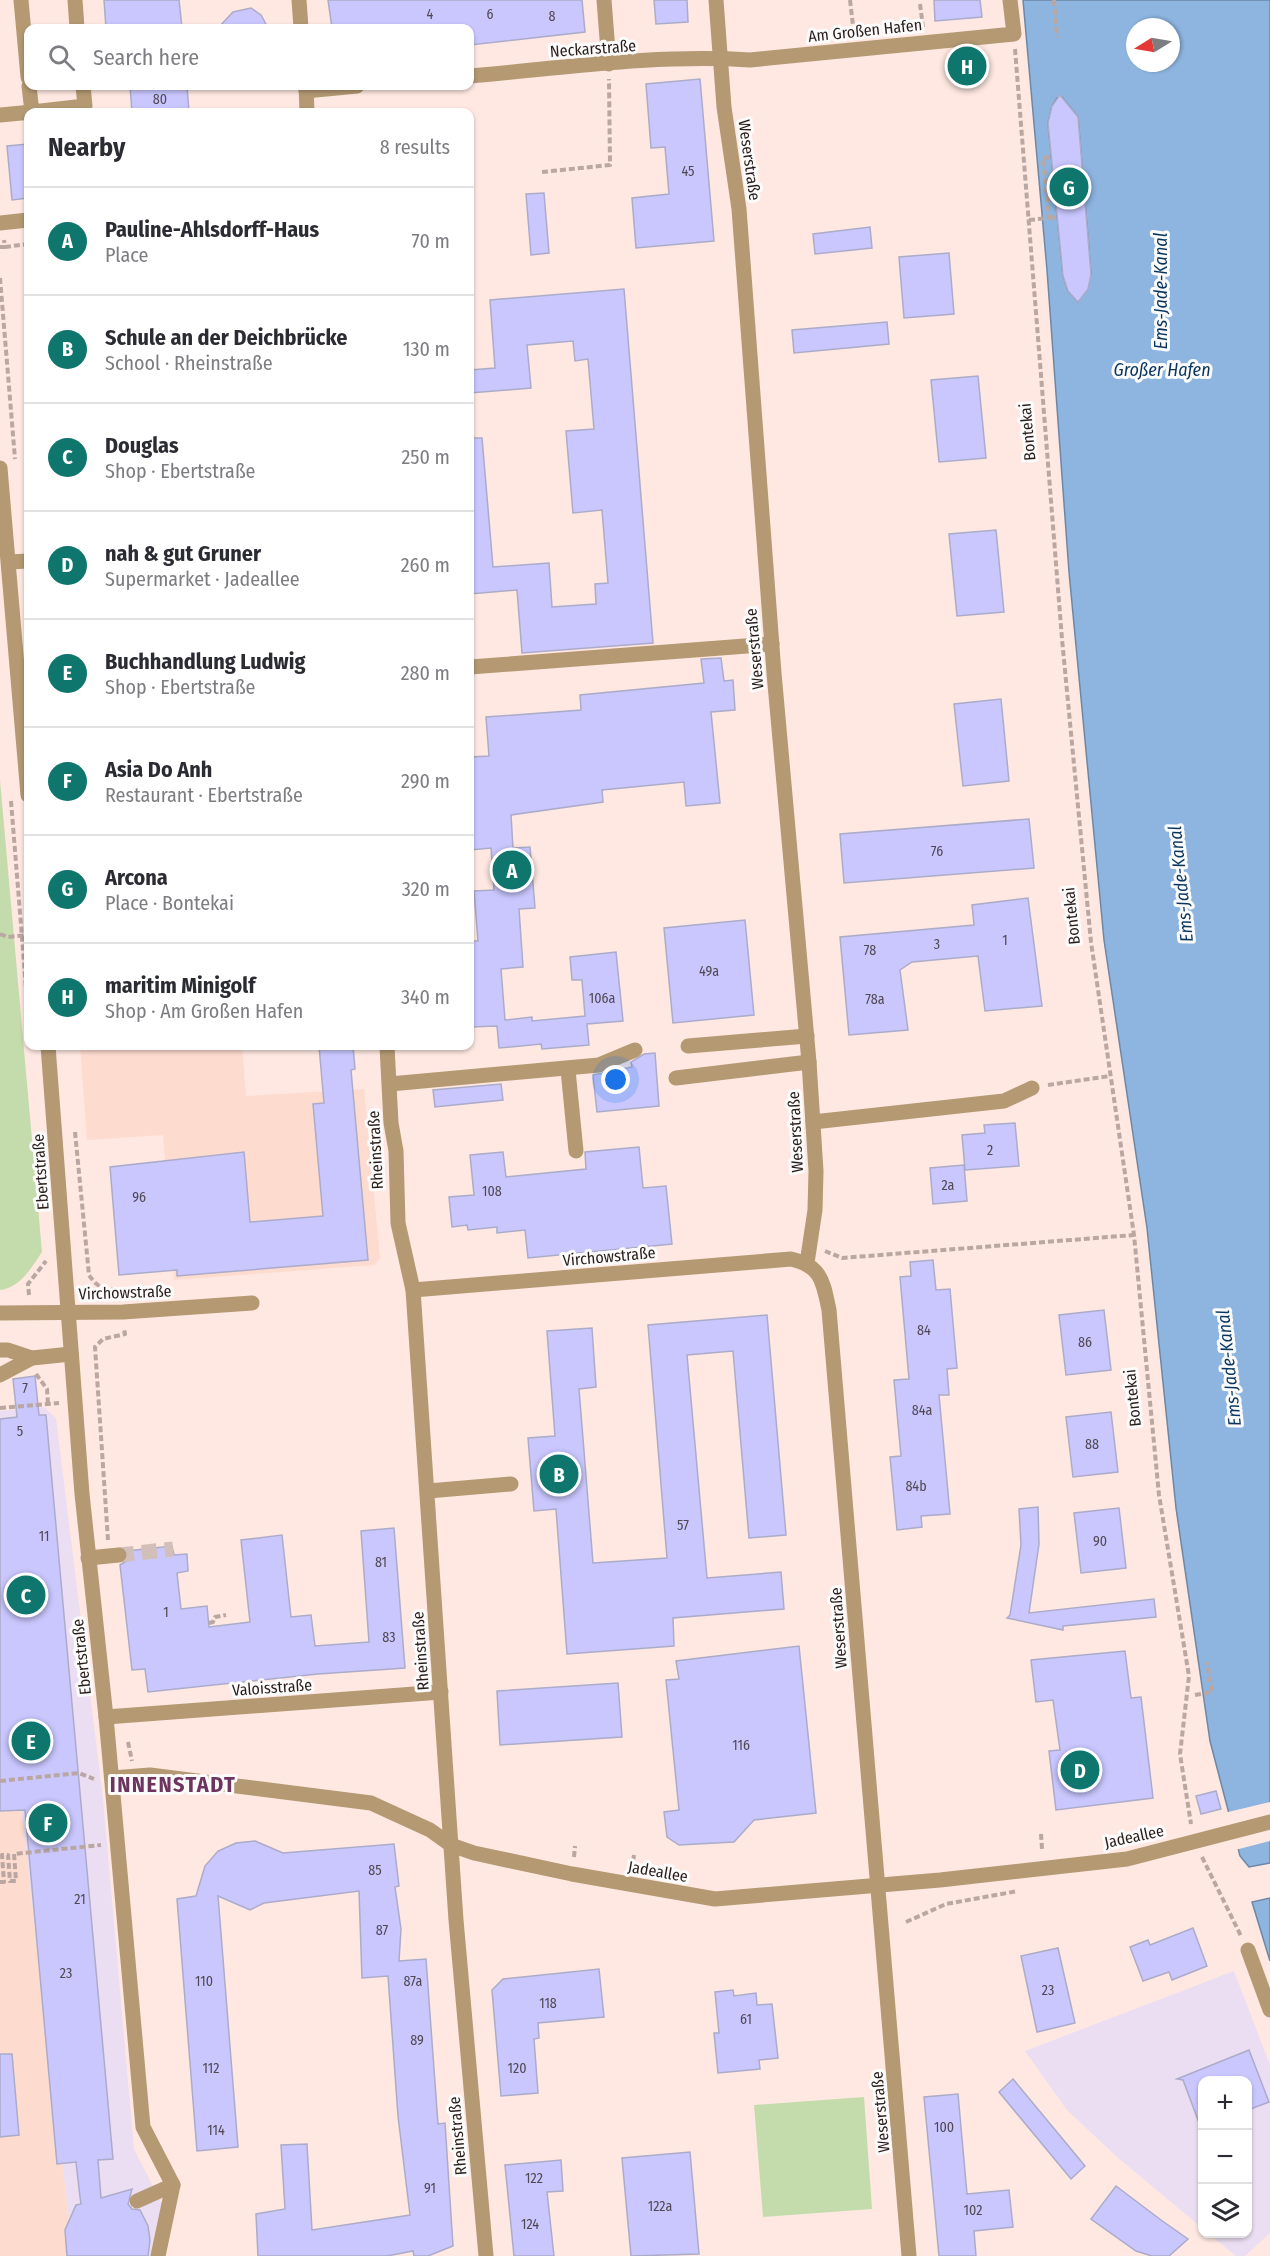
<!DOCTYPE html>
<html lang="en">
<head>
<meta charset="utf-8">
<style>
  :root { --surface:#fff; --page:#f7f7f7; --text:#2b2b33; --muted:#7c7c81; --line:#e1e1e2; --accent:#0f766e }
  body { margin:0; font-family:"Fira Sans Condensed",sans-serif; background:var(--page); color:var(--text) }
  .controls { position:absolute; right:18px; bottom:18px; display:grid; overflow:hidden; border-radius:12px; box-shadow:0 2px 4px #0004 }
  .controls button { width:54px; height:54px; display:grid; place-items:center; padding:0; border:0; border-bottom:2px solid var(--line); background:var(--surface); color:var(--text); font:30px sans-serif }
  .compass { position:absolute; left:1126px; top:18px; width:54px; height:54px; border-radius:50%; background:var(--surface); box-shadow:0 2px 4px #0004; rotate:259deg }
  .you { position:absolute; left:616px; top:1080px; width:21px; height:21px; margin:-15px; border:4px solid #fff; border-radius:50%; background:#1a73e8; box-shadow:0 0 0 9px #1a73e833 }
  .badge { display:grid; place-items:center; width:39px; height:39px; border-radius:50%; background:var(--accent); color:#fff; font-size:20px; font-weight:700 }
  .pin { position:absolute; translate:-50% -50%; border:3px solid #fff; box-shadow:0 2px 6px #0006 }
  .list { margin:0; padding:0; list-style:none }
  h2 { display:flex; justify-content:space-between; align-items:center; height:78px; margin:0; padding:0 24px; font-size:26px }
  h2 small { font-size:20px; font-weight:400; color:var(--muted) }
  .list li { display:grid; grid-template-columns:39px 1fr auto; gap:18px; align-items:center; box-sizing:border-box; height:108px; padding:0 24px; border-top:2px solid var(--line) }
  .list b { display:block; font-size:22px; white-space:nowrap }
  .list p { margin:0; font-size:20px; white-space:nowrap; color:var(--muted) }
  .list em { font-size:20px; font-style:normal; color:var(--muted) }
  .icon { flex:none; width:33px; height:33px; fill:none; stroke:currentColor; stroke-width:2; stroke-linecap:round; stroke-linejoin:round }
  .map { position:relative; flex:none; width:1270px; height:2256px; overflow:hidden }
  .search { position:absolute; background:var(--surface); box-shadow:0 2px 4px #0004; left:24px; top:24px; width:450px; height:66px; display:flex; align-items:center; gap:15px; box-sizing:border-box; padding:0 21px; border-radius:12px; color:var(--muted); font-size:22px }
  .panel { position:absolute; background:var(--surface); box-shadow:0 2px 4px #0004; left:24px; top:108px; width:450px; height:942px; border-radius:12px }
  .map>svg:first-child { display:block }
  .commercial { fill:#ebdef2 }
  .built { fill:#fedbcf }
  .green { fill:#c4dcab }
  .water { fill:#8db5e0; stroke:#6f87a4; stroke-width:1.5; fill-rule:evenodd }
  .pier { fill:#fee8e1 }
  .building { fill:#c9c7fe; stroke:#acabc9; stroke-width:1.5 }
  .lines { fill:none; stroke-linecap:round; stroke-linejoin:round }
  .minor-tunnel { stroke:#d3bfb9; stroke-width:15; stroke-dasharray:15 8; stroke-linecap:butt }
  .path { stroke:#baa7a1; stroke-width:4; stroke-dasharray:6 3; stroke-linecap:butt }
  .minor { stroke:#b49973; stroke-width:15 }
  .labels { text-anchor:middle; stroke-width:6; stroke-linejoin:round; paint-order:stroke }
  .number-label { font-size:14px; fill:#514852 }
  .street-label { font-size:16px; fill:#291d19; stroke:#fbfbfb }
  .water-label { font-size:18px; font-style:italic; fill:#09355e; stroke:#fbfbfb }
  .district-label { font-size:22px; font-weight:bold; letter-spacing:1.5px; fill:#6d3460; stroke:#fbfbfb }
</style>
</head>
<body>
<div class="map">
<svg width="1270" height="2256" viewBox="0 0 1270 2256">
  <rect width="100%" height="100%" fill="#fee8e1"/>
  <g class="commercial">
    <path d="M44 1407 56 1418 103 1799 134 2149 164 2208 151 2256H73L21 1810 0 1812V1411Z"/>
    <path d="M1234 1971 1270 2065V2233L1245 2256H1236L1209 2234H1248V2080H1202V2228L1117 2157 1067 2110 1025 2051Z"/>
  </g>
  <g class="built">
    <path d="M80 1046H242L246 1096 364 1089 380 1258 375 1265 174 1280 163 1135 87 1140Z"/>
    <path d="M21 1810 73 2256H0V1812Z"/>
  </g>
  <g class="green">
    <path d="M0 780 42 1252C32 1267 20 1288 0 1290Z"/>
    <path d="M864 2097 872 2209 763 2217 754 2105Z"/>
  </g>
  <g class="water">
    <path d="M1023 0H1270V1863L1249 1867 1240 1856 1210 1741 1176 1508 1147 1228 1104 940 1069 572 1047 270ZM1135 27H1171V63H1135ZM1062 97 1078 117 1091 274 1078 302 1068 291 1063 276 1048 123 1052 106 1057 98Z"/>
    <path d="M1270 1898V1961L1252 1902Z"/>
  </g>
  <path class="pier" d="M1270 1802V1841L1235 1850 1224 1813Z"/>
  <g class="building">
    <path d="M104 0H179L182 28H106Z"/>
    <path d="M328 0H582L585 32 470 45V28H332Z"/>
    <path d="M654 0H687L688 22 656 24Z"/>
    <path d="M934 0H980L982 17 935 21Z"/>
    <path d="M251 8 261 15 268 28H218L233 12Z"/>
    <path d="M700 79 714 241 636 248 632 198 669 194 665 147 651 148 646 84Z"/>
    <path d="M130 86H187L189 112H132Z"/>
    <path d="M1060 95 1078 117 1091 274 1088 289 1078 302 1068 291 1063 276 1048 123 1052 106Z"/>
    <path d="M28 144V198L12 200 7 146Z"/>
    <path d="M544 193 549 253 531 255 526 194Z"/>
    <path d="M870 227 872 248 815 254 813 234Z"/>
    <path d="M949 253 954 314 904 318 899 257Z"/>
    <path d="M624 289 653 643 522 653 517 590 470 594V438H482L493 567 549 563 552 607 596 604 595 584 608 583 602 510 573 513 566 431 594 429 588 359 575 361 573 341 527 345 531 388 470 393V370L495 368 490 300Z"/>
    <path d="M887 322 889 344 794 353 792 330Z"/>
    <path d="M978 376 986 458 939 462 931 380Z"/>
    <path d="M996 530 1004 612 957 616 949 534Z"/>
    <path d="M721 658 724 681 733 680 735 710 711 712 720 803 686 806 684 782 602 790 603 802 511 815 513 848 530 847 535 908 519 909 523 967 501 969 505 1020 532 1017V1021L585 1016 582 980H572L570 957 616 952 623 1021 587 1024 589 1045 542 1049 541 1044 499 1048 497 1026 470 1027V941H478L474 891 494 890 491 848 470 850V757L489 756 486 717 581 710 580 695 704 683 701 659Z"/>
    <path d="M1001 699 1009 781 963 786 954 704Z"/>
    <path d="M1029 819 1034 868 844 883 840 834Z"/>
    <path d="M1028 898 1042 1006 985 1011 978 956 912 962 900 970 908 1030 849 1035 840 937 974 925 972 905Z"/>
    <path d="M745 920 754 1015 673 1023 664 928Z"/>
    <path d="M319 1046H353L355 1069 351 1070 368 1260 177 1276V1270L119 1275 110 1167 244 1152 250 1222 323 1216 313 1104 324 1103Z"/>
    <path d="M655 1053 659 1106 597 1112 593 1075 632 1067 631 1062 644 1054Z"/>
    <path d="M501 1084 503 1100 435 1107 433 1090Z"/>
    <path d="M1015 1123 1019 1166 965 1170 962 1135 985 1133 984 1125Z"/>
    <path d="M639 1147 643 1188 666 1186 672 1244 528 1258 525 1230 497 1233V1227L468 1230 467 1225 452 1227 449 1197 474 1195 470 1155 503 1152 506 1177 586 1169 585 1152Z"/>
    <path d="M964 1165 967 1201 933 1204 930 1168Z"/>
    <path d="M933 1260 936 1290 950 1289 957 1368 947 1369 949 1395H939L950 1514 921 1516 922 1527 897 1530 890 1457 901 1456 894 1380 909 1379 900 1277 911 1276 910 1262Z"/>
    <path d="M1104 1310 1111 1370 1066 1375 1059 1315Z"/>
    <path d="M767 1315 786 1535 749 1538 733 1351 687 1355 707 1578 781 1572 784 1609 673 1618 674 1646 567 1654 556 1509 534 1511 528 1438 555 1436 547 1331 592 1328 596 1387 579 1389 593 1563 667 1558 648 1325Z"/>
    <path d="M35 1376 39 1415H46L113 2159 98 2160 101 2198 132 2189 128 2204 132 2209 140 2210 148 2226 150 2240 148 2256H67L65 2230 76 2205 81 2204 80 2197 76 2162 57 2164 25 1810 0 1811V1419L17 1417 13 1379Z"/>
    <path d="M1111 1412 1118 1472 1073 1477 1066 1417Z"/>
    <path d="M1038 1507 1039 1544 1029 1613 1154 1599 1156 1617 1063 1626V1630L1007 1618 1010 1615 1021 1545 1019 1509Z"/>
    <path d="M1119 1508 1126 1568 1081 1573 1074 1513Z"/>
    <path d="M394 1528 405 1668 318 1674 148 1692 145 1669 132 1670 120 1565 128 1560 127 1551 172 1546 174 1555 187 1554 188 1571 177 1573 181 1609 207 1606 209 1627 250 1622 241 1540 282 1535 291 1617 311 1615 315 1646 369 1642 361 1531Z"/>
    <path d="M799 1646 816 1813 754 1820 734 1842 679 1845 667 1837 664 1812 679 1810 666 1680 679 1679 676 1661Z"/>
    <path d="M1125 1651 1131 1698 1141 1697 1153 1798 1056 1810 1049 1751 1060 1750 1053 1700 1036 1702 1031 1660Z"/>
    <path d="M618 1683 622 1737 500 1745 497 1691Z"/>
    <path d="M1216 1791 1221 1809 1201 1814 1196 1796Z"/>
    <path d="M255 1841 283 1853 394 1844 399 1886 395 1887 401 1929 399 1961 426 1959 438 2124 445 2123 453 2246 428 2256H414L413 2251 387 2256H258L256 2214 285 2209 281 2145 307 2144 312 2230 410 2215 398 2116 388 1976 362 1978 359 1891 264 1903 250 1910 218 1896 238 2147 197 2151 177 1899 196 1896 205 1866 218 1851 236 1843Z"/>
    <path d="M1193 1928 1207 1966 1172 1980 1169 1972 1143 1981 1130 1947 1148 1940 1150 1945Z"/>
    <path d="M1058 1948 1075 2023 1037 2032 1021 1956Z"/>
    <path d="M599 1969 604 2017 538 2023 539 2038 534 2039 538 2093 501 2096 492 1990 503 1979Z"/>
    <path d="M733 1990 734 1996 756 1993 757 2005 772 2004 778 2058 759 2060 760 2069 718 2073 714 2033H719L715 1992Z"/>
    <path d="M1249 2050 1269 2102 1248 2110V2080H1203L1201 2128 1183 2080 1177 2079Z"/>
    <path d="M0 2054H12L19 2135 0 2137Z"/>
    <path d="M1013 2079 1085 2166 1071 2179 999 2092Z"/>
    <path d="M958 2094 967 2194 1009 2190 1013 2227 974 2231 976 2256H939L924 2097Z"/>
    <path d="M690 2152 699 2254 631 2256 622 2158Z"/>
    <path d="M561 2160 563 2191 547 2192 554 2256H514L505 2165Z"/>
    <path d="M1116 2186 1161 2220 1188 2239 1169 2256H1152L1136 2251 1091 2219Z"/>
  </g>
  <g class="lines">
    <path class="minor-tunnel" d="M119 1555 173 1549"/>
    <g class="path">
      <path d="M850 0 854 34"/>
      <path d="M1054 0 1057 37"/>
      <path d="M920 4 923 27"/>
      <path d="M1015 49 1062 639 1091 942 1134 1235 1159 1495 1189 1676 1180 1754 1191 1824"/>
      <path d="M542 172 610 165 609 79"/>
      <path d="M1049 218 1057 217"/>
      <path d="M1029 220 1049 218 1043 158 1052 157"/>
      <path d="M0 247H5L4 240"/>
      <path d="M5 247 28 244"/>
      <path d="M0 278 15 459"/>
      <path d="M11 801 28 1012"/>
      <path d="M0 934 8 937 28 935"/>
      <path d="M1048 1085 1110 1076"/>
      <path d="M75 1132 89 1275C98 1288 105 1291 121 1289V1295"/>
      <path d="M825 1251 842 1258 1134 1235"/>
      <path d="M29 1295 28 1284 46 1261"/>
      <path d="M36 1374 47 1389 48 1404"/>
      <path d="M0 1408 59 1403"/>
      <path d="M108 1540 95 1347 103 1339 125 1334 124 1329"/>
      <path d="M209 1623 213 1622 215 1617 226 1615"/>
      <path d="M1195 1695 1212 1692 1207 1662"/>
      <path d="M128 1742 132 1761"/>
      <path d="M0 1781 79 1773 94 1779"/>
      <path d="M1041 1834 1042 1849"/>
      <path d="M574 1857 575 1846"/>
      <path d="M1202 1857 1241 1936"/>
      <path d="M632 1869 634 1855"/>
      <path d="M0 1882H4L2 1855H8L10 1881H16L14 1854 101 1845"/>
      <path d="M906 1922 946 1904 1018 1891"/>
    </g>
    <g class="minor">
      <path d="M21 0 28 77"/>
      <path d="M75 0 77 28"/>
      <path d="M299 0 301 28"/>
      <path d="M604 0 609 64"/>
      <path d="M716 0 724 107 739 209 774 673 809 1062 816 1171 815 1210 807 1263"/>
      <path d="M470 76C562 68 657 54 750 60L1014 34 1010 0"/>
      <path d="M306 86 307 112"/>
      <path d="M306 91 357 86"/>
      <path d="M32 112 85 106 83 86"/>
      <path d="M0 115 32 112 29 86"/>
      <path d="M0 223 28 220"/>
      <path d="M0 468 28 795"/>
      <path d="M9 562 28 561"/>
      <path d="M470 667 772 644"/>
      <path d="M48 1046 82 1494 106 1717 143 2127 173 2185 158 2256"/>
      <path d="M387 1046 391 1123 396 1151 398 1223 413 1290 456 1920 486 2256"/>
      <path d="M688 1046 807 1036"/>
      <path d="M568 1070 576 1151"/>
      <path d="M676 1078 809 1062"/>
      <path d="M390 1084 599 1065 635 1050"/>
      <path d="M813 1122 1004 1101 1032 1088"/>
      <path d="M413 1290 791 1259C822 1266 823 1282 829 1310L909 2256"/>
      <path d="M0 1313 123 1312 252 1303"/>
      <path d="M0 1350H8L32 1358"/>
      <path d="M0 1375 32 1358 71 1354"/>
      <path d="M428 1491 511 1484"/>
      <path d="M88 1558 119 1555"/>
      <path d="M106 1717 441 1692"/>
      <path d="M112 1778 150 1775 371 1803 430 1830 451 1845 474 1853 572 1874 715 1899 940 1880 1127 1859 1270 1822"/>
      <path d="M1248 1950 1270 2010"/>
      <path d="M137 2201 173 2185"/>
    </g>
  </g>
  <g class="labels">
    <g class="number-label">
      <text x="430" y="19">4</text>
      <text x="490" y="19">6</text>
      <text x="552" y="21">8</text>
      <text x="160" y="104">80</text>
      <text x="688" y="176">45</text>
      <text x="937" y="856">76</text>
      <text x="1005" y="945">1</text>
      <text x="937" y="949">3</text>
      <text x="870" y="955">78</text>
      <text x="709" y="976">49a</text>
      <text x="602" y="1003">106a</text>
      <text x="875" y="1004">78a</text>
      <text x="990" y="1155">2</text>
      <text x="948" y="1190">2a</text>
      <text x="492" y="1196">108</text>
      <text x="139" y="1202">96</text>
      <text x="924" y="1335">84</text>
      <text x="1085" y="1347">86</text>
      <text x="25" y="1393">7</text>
      <text x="922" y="1415">84a</text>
      <text x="20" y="1436">5</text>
      <text x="1092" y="1449">88</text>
      <text x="916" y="1491">84b</text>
      <text x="683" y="1530">57</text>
      <text x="44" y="1541">11</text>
      <text x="1100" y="1546">90</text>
      <text x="381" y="1567">81</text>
      <text x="166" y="1617">1</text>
      <text x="389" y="1642">83</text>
      <text x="741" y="1750">116</text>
      <text x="375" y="1875">85</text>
      <text x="80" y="1904">21</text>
      <text x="382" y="1935">87</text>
      <text x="66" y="1978">23</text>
      <text x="204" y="1986">110</text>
      <text x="413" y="1986">87a</text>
      <text x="1048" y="1995">23</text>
      <text x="548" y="2008">118</text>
      <text x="746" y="2024">61</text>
      <text x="417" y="2045">89</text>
      <text x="211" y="2073">112</text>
      <text x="517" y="2073">120</text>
      <text x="944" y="2132">100</text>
      <text x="216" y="2135">114</text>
      <text x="534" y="2183">122</text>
      <text x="430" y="2193">91</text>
      <text x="660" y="2211">122a</text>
      <text x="973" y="2215">102</text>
      <text x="530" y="2229">124</text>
    </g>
    <g class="street-label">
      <text transform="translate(865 30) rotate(-6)" y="6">Am Großen Hafen</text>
      <text transform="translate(593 48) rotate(-4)" y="6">Neckarstraße</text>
      <text transform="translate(750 160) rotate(82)" y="6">Weserstraße</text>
      <text transform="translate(1027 432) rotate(-95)" y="6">Bontekai</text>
      <text transform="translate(754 649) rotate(-95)" y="6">Weserstraße</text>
      <text transform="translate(1071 916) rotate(-96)" y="6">Bontekai</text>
      <text transform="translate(795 1132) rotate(-93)" y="6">Weserstraße</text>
      <text transform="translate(375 1150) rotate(-93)" y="6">Rheinstraße</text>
      <text transform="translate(40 1172) rotate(-94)" y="6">Ebertstraße</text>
      <text transform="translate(609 1256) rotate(-5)" y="6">Virchowstraße</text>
      <text transform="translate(125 1292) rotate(-2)" y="6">Virchowstraße</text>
      <text transform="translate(1132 1398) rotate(-96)" y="6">Bontekai</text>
      <text transform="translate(838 1628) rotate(-94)" y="6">Weserstraße</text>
      <text transform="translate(420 1651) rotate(-94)" y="6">Rheinstraße</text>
      <text transform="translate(81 1657) rotate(-96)" y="6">Ebertstraße</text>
      <text transform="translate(272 1687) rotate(-4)" y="6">Valoisstraße</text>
      <text transform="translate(1134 1836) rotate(-12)" y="6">Jadeallee</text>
      <text transform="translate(658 1871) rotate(10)" y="6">Jadeallee</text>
      <text transform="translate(880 2112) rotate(-95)" y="6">Weserstraße</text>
      <text transform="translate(457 2136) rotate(-95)" y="6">Rheinstraße</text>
    </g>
    <g class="water-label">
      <text transform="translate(1161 291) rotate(-90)" y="6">Ems-Jade-Kanal</text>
      <text x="1162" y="376">Großer Hafen</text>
      <text transform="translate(1181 884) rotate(-96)" y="6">Ems-Jade-Kanal</text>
      <text transform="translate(1229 1368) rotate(-96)" y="6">Ems-Jade-Kanal</text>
    </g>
    <g class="district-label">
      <text x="173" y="1792">INNENSTADT</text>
    </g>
  </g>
</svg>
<div class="controls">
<button>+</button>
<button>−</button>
<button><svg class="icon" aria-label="layers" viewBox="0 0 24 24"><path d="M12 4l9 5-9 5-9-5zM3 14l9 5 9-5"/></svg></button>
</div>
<svg class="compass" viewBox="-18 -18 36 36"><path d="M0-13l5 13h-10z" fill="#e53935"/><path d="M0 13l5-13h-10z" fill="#7c7c81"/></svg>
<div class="you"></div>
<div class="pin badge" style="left:512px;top:870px">A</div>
<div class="pin badge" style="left:559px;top:1474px">B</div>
<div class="pin badge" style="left:26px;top:1595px">C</div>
<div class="pin badge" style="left:1080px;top:1770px">D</div>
<div class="pin badge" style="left:31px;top:1741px">E</div>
<div class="pin badge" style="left:48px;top:1823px">F</div>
<div class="pin badge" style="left:1069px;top:187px">G</div>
<div class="pin badge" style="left:967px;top:66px">H</div>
<div class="search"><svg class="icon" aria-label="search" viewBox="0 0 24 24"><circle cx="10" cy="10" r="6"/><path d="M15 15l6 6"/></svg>Search here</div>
<section class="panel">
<h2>Nearby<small>8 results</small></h2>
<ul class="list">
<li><span class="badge">A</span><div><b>Pauline-Ahlsdorff-Haus</b><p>Place</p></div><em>70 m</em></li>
<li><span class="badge">B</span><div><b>Schule an der Deichbrücke</b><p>School · Rheinstraße</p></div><em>130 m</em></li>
<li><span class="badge">C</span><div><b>Douglas</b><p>Shop · Ebertstraße</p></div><em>250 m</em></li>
<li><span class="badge">D</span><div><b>nah &amp; gut Gruner</b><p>Supermarket · Jadeallee</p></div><em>260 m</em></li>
<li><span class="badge">E</span><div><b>Buchhandlung Ludwig</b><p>Shop · Ebertstraße</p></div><em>280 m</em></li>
<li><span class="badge">F</span><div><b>Asia Do Anh</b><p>Restaurant · Ebertstraße</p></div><em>290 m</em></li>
<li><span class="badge">G</span><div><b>Arcona</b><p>Place · Bontekai</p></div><em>320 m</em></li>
<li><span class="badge">H</span><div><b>maritim Minigolf</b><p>Shop · Am Großen Hafen</p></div><em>340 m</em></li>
</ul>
</section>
</div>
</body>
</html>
